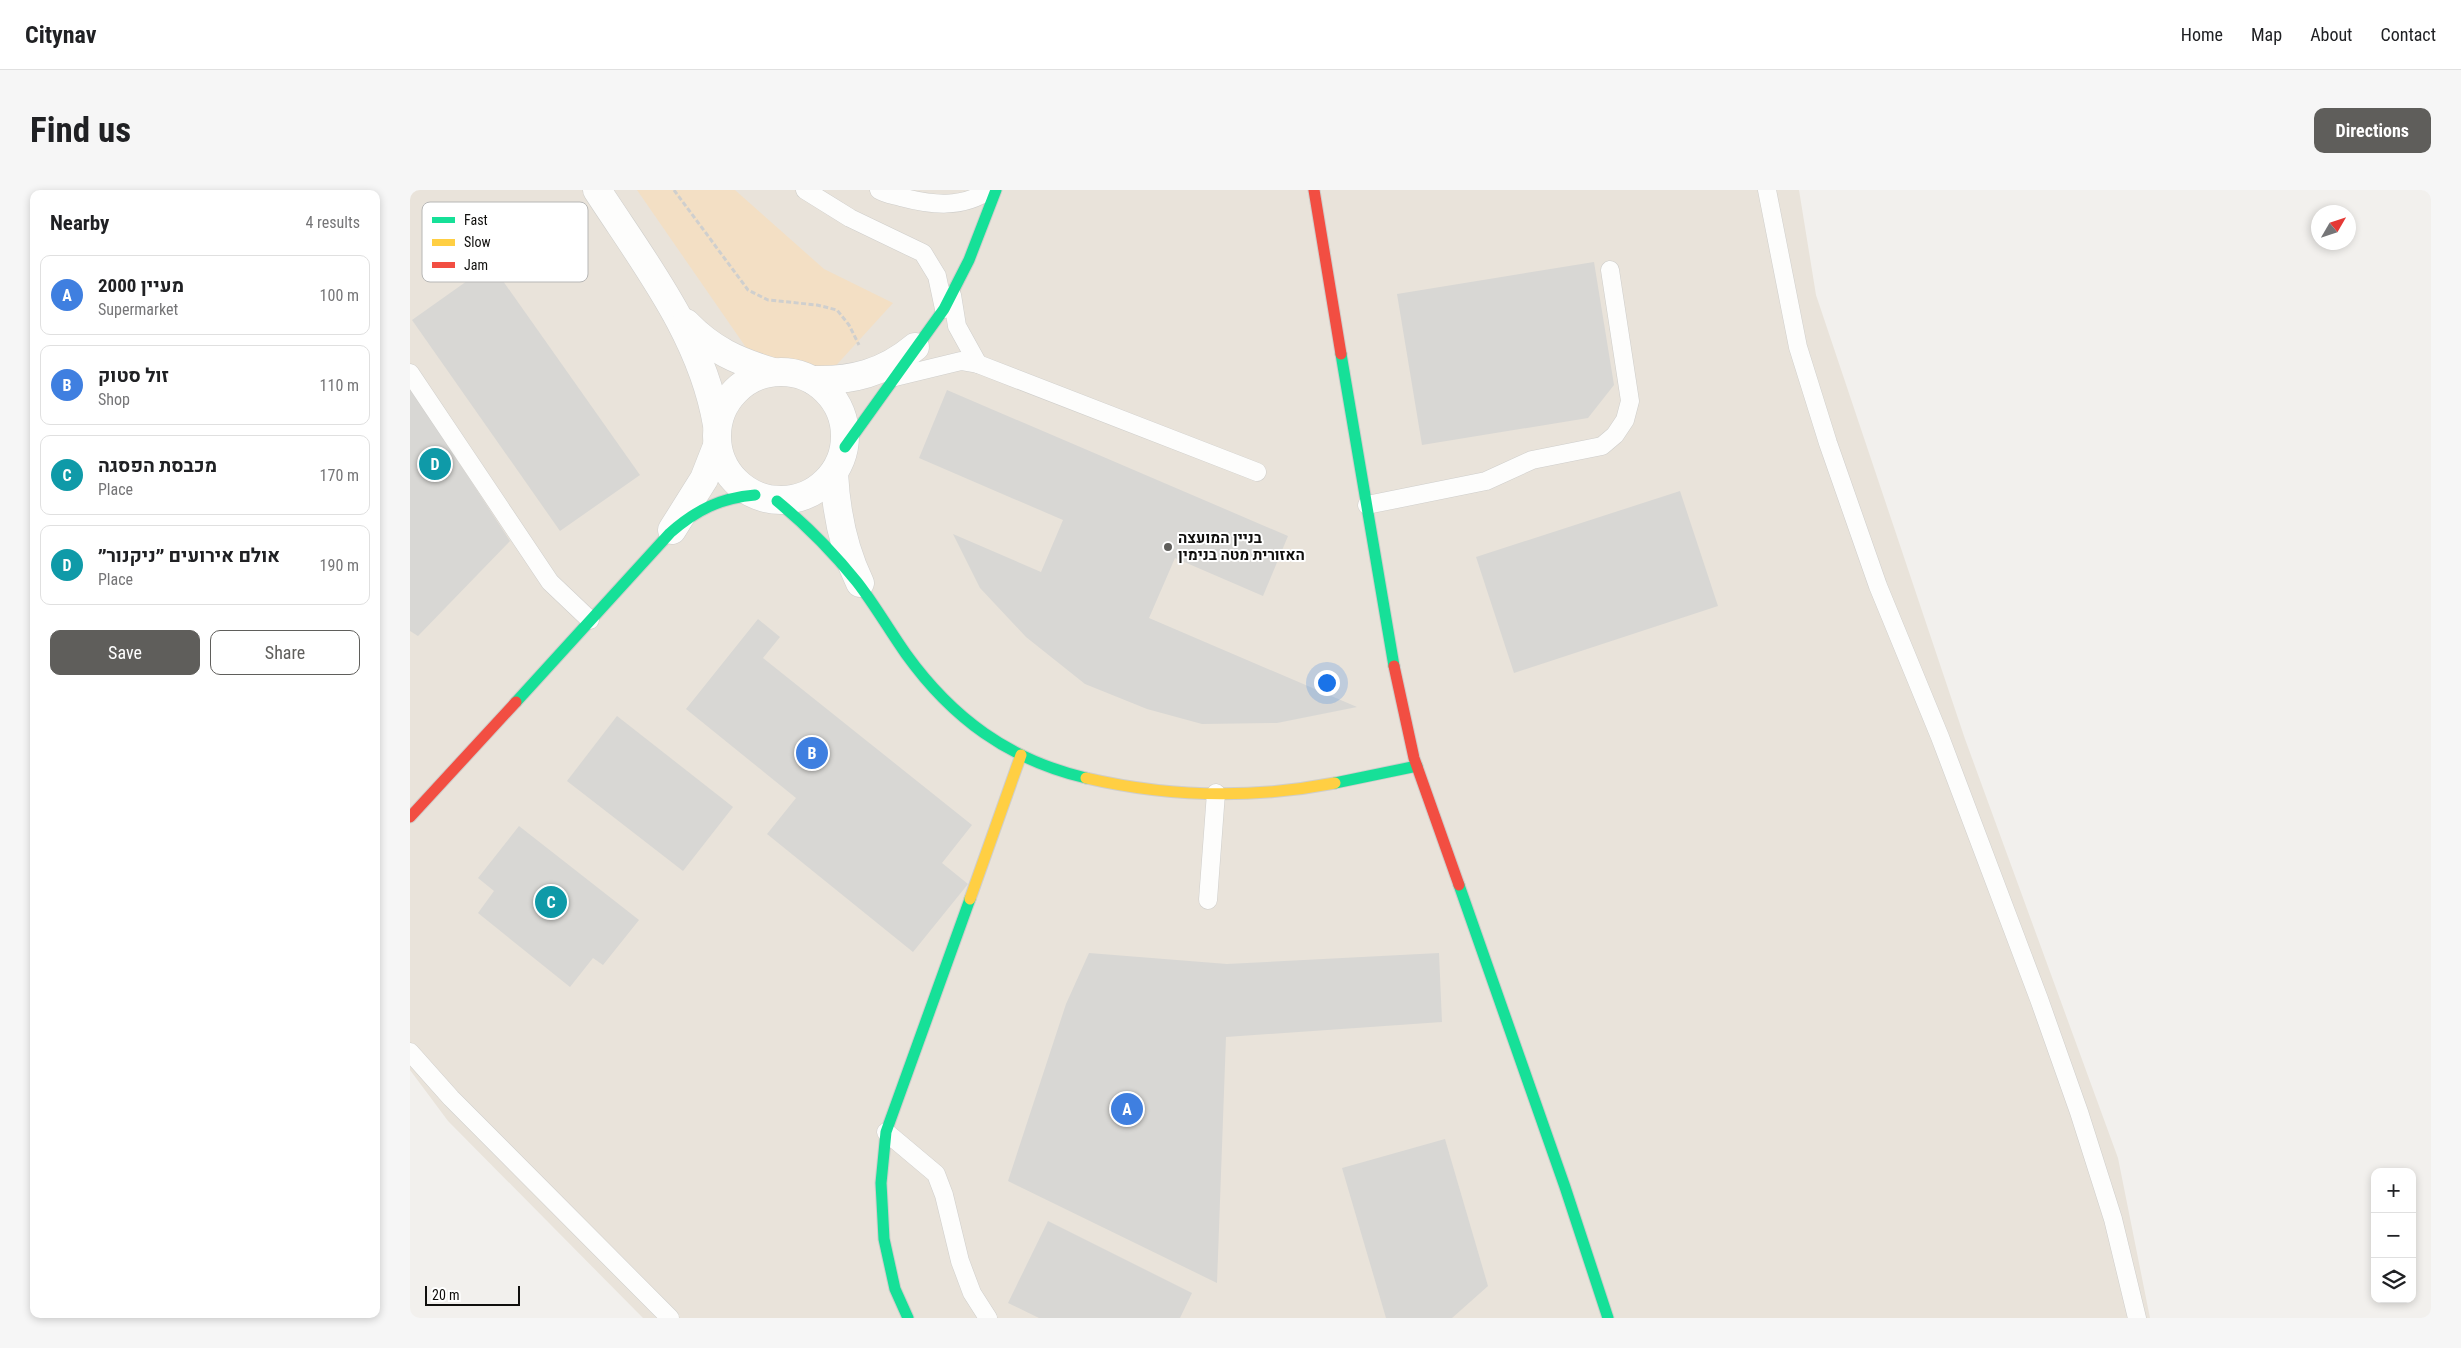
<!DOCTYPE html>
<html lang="en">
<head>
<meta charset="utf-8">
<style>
  :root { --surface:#fff; --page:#f6f6f6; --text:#202124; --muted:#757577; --line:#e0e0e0; --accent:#5f5e5b }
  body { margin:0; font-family:"Roboto Condensed",Heebo,sans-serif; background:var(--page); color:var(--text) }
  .controls { position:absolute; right:15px; bottom:15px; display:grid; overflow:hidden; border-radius:10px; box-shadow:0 2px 8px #0003 }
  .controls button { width:45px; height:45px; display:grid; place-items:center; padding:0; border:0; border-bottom:1px solid var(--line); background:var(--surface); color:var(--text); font:25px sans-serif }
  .compass { position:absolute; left:1901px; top:15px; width:45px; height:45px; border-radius:50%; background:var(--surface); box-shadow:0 2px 8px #0003; rotate:51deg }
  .scale { position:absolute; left:15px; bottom:12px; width:95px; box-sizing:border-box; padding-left:5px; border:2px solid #100f0d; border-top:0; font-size:14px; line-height:18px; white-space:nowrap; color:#100f0d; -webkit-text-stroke:4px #fff; paint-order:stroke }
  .you { position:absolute; left:916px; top:492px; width:18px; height:18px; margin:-12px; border:4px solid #fff; border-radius:50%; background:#1a73e8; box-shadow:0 0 0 8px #1a73e833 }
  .badge { display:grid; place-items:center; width:32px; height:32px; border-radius:50%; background:var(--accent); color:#fff; font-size:16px; font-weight:700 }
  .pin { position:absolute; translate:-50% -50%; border:2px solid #fff; box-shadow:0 1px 5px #0006 }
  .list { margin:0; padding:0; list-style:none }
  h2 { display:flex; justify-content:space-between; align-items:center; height:65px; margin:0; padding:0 20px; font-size:21px }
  h2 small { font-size:16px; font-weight:400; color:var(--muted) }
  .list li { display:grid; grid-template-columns:32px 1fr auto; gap:15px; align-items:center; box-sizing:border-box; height:80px; margin:0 10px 10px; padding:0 10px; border:1px solid var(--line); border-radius:10px }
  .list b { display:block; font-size:19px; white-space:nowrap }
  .list p { margin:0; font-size:16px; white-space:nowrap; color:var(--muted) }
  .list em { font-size:16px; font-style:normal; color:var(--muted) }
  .actions { display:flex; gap:10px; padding:15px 20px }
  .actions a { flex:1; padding:11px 0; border:1px solid var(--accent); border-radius:10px; text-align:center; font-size:18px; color:var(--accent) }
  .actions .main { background:var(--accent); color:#fff }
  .icon { flex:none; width:28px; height:28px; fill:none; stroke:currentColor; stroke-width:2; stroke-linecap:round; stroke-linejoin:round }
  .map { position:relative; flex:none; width:2021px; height:1128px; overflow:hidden; border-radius:10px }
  header { display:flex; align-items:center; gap:30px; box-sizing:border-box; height:70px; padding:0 25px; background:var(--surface); border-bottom:1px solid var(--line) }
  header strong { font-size:24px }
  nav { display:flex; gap:28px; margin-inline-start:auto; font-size:18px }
  .intro { display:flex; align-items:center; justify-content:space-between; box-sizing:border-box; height:120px; padding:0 30px }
  h1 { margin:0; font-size:35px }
  .button { padding:12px 22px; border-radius:10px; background:var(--accent); color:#fff; font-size:18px; font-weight:700 }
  main { display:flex; gap:30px; padding:0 30px }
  aside { flex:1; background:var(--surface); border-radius:10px; box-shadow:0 2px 8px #0003 }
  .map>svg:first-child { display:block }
  .built { fill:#e9e3da }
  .green { fill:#f3dfc4 }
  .building { fill:#d8d7d4 }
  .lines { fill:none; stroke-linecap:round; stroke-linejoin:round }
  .lane-casing { stroke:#cfcecb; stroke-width:19 }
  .street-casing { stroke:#cfcecb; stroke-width:29 }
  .fast-casing { stroke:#cfcecb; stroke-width:13 }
  .slow-casing { stroke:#cfcecb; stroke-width:13 }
  .jam-casing { stroke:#cfcecb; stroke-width:13 }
  .path { stroke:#cfcfce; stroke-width:3; stroke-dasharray:5 2.5; stroke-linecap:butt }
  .lane { stroke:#fdfdfc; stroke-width:18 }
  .street { stroke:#fdfdfc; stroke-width:28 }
  .fast { stroke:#16e098; stroke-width:11 }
  .slow { stroke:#ffcf43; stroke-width:11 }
  .jam { stroke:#f24e42; stroke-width:11 }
  .poi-dot { fill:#5f5e5b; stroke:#fff; stroke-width:2 }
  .labels { text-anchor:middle; stroke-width:4; stroke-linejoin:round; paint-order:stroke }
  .poi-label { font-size:15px; font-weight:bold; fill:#100f0d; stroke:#fff; text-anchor:start }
  .key { fill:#fff; stroke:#b7b7b6; stroke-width:1 }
  .key-label { font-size:14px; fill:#100f0d }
</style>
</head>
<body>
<header>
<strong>Citynav</strong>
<nav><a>Home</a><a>Map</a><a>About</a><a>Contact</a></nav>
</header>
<div class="intro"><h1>Find us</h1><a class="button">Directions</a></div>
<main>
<aside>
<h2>Nearby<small>4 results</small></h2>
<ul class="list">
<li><span class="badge" style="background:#3f7fe0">A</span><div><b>מעיין 2000</b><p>Supermarket</p></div><em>100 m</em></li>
<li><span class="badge" style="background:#3f7fe0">B</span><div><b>זול סטוק</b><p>Shop</p></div><em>110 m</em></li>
<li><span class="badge" style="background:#0f9aa8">C</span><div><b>מכבסת הפסגה</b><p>Place</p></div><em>170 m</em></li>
<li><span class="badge" style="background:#0f9aa8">D</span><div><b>אולם אירועים ״ניקנור״</b><p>Place</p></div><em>190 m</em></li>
</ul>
<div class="actions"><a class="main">Save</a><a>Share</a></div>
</aside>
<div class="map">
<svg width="2021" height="1128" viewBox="0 0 2021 1128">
  <rect width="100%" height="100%" fill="#f2f0ed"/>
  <path class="built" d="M0 0H1389L1406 105 1555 549 1708 968 1740 1128H233L38 931 0 880Z"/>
  <path class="green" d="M227 0H325L414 79 483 113 421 181 344 169Z"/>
  <g class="building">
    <path d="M1184 72 1204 195 1178 228 1012 255 987 104Z"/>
    <path d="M81 74 230 285 150 341 2 130Z"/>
    <path d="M0 198 100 351 8 446 0 441Z"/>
    <path d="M537 200 878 346 853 406 765 368 739 428 947 517 867 533 792 534 737 519 675 494 616 447 570 398 543 344 631 382 653 330 509 268Z"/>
    <path d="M1270 301 1308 416 1104 483 1066 367Z"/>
    <path d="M348 429 370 447 353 468 562 635 532 673 558 694 503 762 357 644 386 608 276 519Z"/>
    <path d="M207 526 323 617 273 681 157 591Z"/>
    <path d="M109 636 229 730 193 775 183 768 160 797 68 723 84 701 68 688Z"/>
    <path d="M679 763 817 774 1029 763 1032 832 816 847 807 1093 598 991 656 814Z"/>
    <path d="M1035 949 1078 1096 1042 1128H976L932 978Z"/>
    <path d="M638 1031 782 1103 770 1128H629L598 1113Z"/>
  </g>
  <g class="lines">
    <defs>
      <g id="lane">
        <path d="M395 0 440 28 513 63 527 86 534 119"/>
        <path d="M469 0C475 4 484 5 491 7 521 15 552 19 579 0"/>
        <path d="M1357 0 1388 157 1418 253 1468 396 1530 547 1629 809 1669 922 1703 1029 1727 1128"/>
        <path d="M542 105 547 136 568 174"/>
        <path d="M0 183 140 392 180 430"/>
        <path d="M485 187 551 171 568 174 847 282"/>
        <path d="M957 315 1076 291 1122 270 1192 256 1205 245 1215 230 1220 211 1200 80"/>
        <path d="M798 710 806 603"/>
        <path d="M0 862 41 908 260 1128"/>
        <path d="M476 942 526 984 534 1005 550 1071 562 1103 578 1128"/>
      </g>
      <g id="street">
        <path d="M187 0C235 74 292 146 307 235"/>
        <path d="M276 133C302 160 327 171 363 182"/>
        <circle cx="371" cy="246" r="64"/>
        <path d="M403 190C442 191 474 183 505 157"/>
        <path d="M424 283C426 321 433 358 450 393"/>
        <path d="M262 340 294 289 307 256"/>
      </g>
      <g id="fast">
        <path d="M931 164 984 476"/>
        <path d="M435 257 534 119 559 70 586 0"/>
        <path d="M367 311C396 335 423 362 447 392 465 415 479 440 496 464 542 528 599 570 676 588"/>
        <path d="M106 512 260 343C286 320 310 308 345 305"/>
        <path d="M925 593 1007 576"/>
        <path d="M1049 695 1155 997 1198 1128"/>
        <path d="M498 1128 485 1099 474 1049 471 993 476 942 560 709"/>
      </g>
      <g id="slow">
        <path d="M676 588C758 607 842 609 925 593"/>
        <path d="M560 709 611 565"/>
      </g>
      <g id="jam">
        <path d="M904 0 931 164"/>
        <path d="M984 476 1004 568 1049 695"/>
        <path d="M0 627 106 512"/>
      </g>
    </defs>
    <use href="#lane" class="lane-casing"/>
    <use href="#street" class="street-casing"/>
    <use href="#fast" class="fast-casing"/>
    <use href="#slow" class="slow-casing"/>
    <use href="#jam" class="jam-casing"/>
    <path class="path" d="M264 0 338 100 358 110 407 115 427 120 439 135 449 155"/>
    <use href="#lane" class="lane"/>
    <use href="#street" class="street"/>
    <use href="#fast" class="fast"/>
    <use href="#slow" class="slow"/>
    <use href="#jam" class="jam"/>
  </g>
  <circle class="poi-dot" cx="758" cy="357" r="5"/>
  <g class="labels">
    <g class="poi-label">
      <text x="768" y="353">בניין המועצה<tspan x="768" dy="17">האזורית מטה בנימין</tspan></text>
    </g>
  </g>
  <rect x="12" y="12" width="166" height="80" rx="8" class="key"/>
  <rect x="22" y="27" width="23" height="6" fill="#16e098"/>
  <rect x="22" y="49" width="23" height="7" fill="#ffcf43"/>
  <rect x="22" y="72" width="23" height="6" fill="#f24e42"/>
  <g class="key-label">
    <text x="54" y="35">Fast</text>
    <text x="54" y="57">Slow</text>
    <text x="54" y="80">Jam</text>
  </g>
</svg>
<div class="controls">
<button>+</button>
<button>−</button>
<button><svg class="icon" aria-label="layers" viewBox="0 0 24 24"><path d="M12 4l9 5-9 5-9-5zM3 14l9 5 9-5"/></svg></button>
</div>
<svg class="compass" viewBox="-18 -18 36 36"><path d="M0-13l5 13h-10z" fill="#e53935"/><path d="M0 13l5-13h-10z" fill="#757577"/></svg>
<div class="scale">20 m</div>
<div class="you"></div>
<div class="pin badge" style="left:717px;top:919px;background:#3f7fe0">A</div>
<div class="pin badge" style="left:402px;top:563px;background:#3f7fe0">B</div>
<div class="pin badge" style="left:141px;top:712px;background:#0f9aa8">C</div>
<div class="pin badge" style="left:25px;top:274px;background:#0f9aa8">D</div>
</div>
</main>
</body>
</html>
